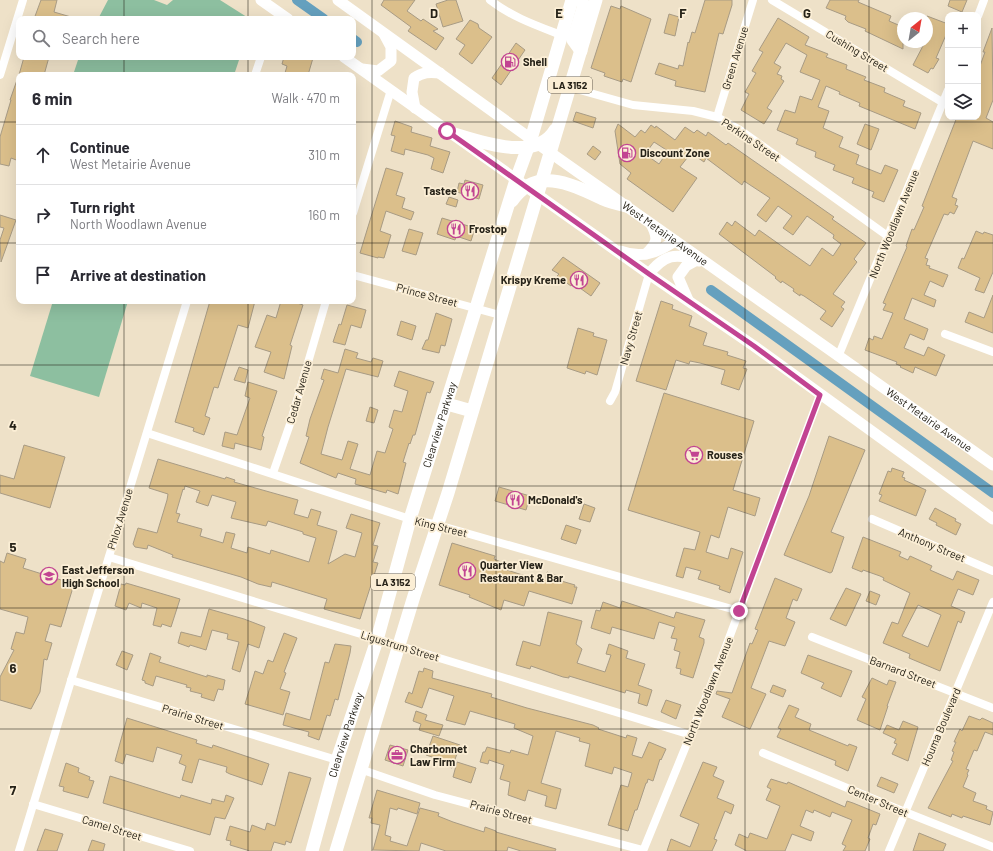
<!DOCTYPE html>
<html lang="en">
<head>
<meta charset="utf-8">
<style>
  :root { --surface:#fff; --page:#f7f7f7; --text:#2b2b33; --muted:#7c7c81; --line:#e1e1e2 }
  body { margin:0; font-family:Barlow,sans-serif; background:var(--page); color:var(--text) }
  .controls { position:absolute; right:12px; top:12px; display:grid; overflow:hidden; border-radius:8px; box-shadow:0 4px 16px #0002 }
  .controls button { width:36px; height:36px; display:grid; place-items:center; padding:0; border:0; border-bottom:1px solid var(--line); background:var(--surface); color:var(--text); font:20px sans-serif }
  .compass { position:absolute; left:897px; top:12px; width:36px; height:36px; border-radius:50%; background:var(--surface); box-shadow:0 4px 16px #0002; rotate:31deg }
  .stop { position:absolute; width:12px; height:12px; margin:-9px; border:3px solid #c24492; border-radius:50%; background:#fff }
  .stop.end { background:#c24492; border-color:#fff; box-shadow:0 1px 4px #0008 }
  .list { margin:0; padding:0; list-style:none }
  h2 { display:flex; justify-content:space-between; align-items:center; height:52px; margin:0; padding:0 16px; font-size:17px }
  h2 small { font-size:13px; font-weight:400; color:var(--muted) }
  .list li { display:grid; grid-template-columns:26px 1fr auto; gap:12px; align-items:center; box-sizing:border-box; height:60px; padding:0 16px; border-top:1px solid var(--line) }
  .list b { display:block; font-size:15px; white-space:nowrap }
  .list p { margin:0; font-size:13px; white-space:nowrap; color:var(--muted) }
  .list em { font-size:13px; font-style:normal; color:var(--muted) }
  .icon { flex:none; width:22px; height:22px; fill:none; stroke:currentColor; stroke-width:2; stroke-linecap:round; stroke-linejoin:round }
  .map { position:relative; flex:none; width:993px; height:851px; overflow:hidden }
  .search { position:absolute; background:var(--surface); box-shadow:0 4px 16px #0002; left:16px; top:16px; width:340px; height:44px; display:flex; align-items:center; gap:10px; box-sizing:border-box; padding:0 14px; border-radius:8px; color:var(--muted); font-size:15px }
  .panel { position:absolute; background:var(--surface); box-shadow:0 4px 16px #0002; left:16px; top:72px; width:340px; height:232px; border-radius:8px }
  .map>svg:first-child { display:block }
  .green { fill:#8dbfa0 }
  .lines { fill:none; stroke-linecap:round; stroke-linejoin:round }
  .canal { stroke:#65a0be; stroke-width:10 }
  .building { fill:#dbbf8b; stroke:#a89b84; fill-rule:evenodd }
  .minor { stroke:#fff; stroke-width:8 }
  .secondary { stroke:#fff; stroke-width:11 }
  .trunk { stroke:#fff; stroke-width:13 }
  .route { stroke:#c24492; stroke-width:5 }
  .grid { fill:none; stroke:#262218; stroke-width:1; stroke-opacity:0.55 }
  .labels { text-anchor:middle; stroke-width:3.5; stroke-linejoin:round; paint-order:stroke }
  .shield { fill:#fbeed5; stroke:#665f51; stroke-width:1 }
  .shield-label { font-size:10px; font-weight:bold; fill:#262218 }
  .street-label { font-size:11px; fill:#262218; stroke:#fbeed5 }
  .poi-label { font-size:11px; font-weight:bold; fill:#262218; stroke:#fbeed5; text-anchor:start }
  .grid-label { font-size:13px; text-anchor:middle; font-weight:bold; fill:#262218; stroke:#fbeed5; stroke-width:3.5; stroke-linejoin:round; paint-order:stroke }
</style>
</head>
<body>
<div class="map">
<svg width="993" height="851" viewBox="0 0 993 851">
  <rect width="100%" height="100%" fill="#eee1c8"/>
  <g class="green">
    <path d="M108 0H154L167 5 173 0H220L250 19H98Z"/>
    <path d="M79 57H240L234 75H73Z"/>
    <path d="M53 301H128L99 397 30 376Z"/>
  </g>
  <g class="lines">
    <g class="canal">
      <path d="M297 0 324 19"/>
      <path d="M353 39 357 42"/>
      <path d="M711 290 993 493"/>
    </g>
  </g>
  <g class="building">
    <path d="M41 0H57L54 12 71 17V19H34Z"/>
    <path d="M384 0H415L407 11 421 21 423 19 438 29 433 31 444 38 436 50 408 31 411 27 381 5Z"/>
    <path d="M448 0H456L463 21 443 27 436 4Z"/>
    <path d="M705 0H732V5L723 34 719 33 705 92 675 86 676 81 655 74 659 63 678 69 679 65 683 66 688 42 689 43 692 32 695 33Z"/>
    <path d="M830 0H859L858 2 891 16 889 21 903 27V49L865 31 866 29 848 22 845 19 846 16 826 8Z"/>
    <path d="M950 0H967L962 12 948 6Z"/>
    <path d="M611 6 620 9 621 6 651 19 631 82 623 79 622 82 604 76 605 73 591 68Z"/>
    <path d="M669 14 679 17 675 36 664 33Z"/>
    <path d="M927 16 948 24V36L946 35 936 58 939 59 933 69 931 68 928 73 913 65 925 42H927Z"/>
    <path d="M778 18 809 37 805 45 828 54 826 57 847 65 846 69 866 77 864 80 885 88 884 92 905 101 903 106 921 113 915 129 859 106 860 103 839 94 840 92 826 86 818 107 829 111 823 128 843 137 839 147 859 155 856 164 881 174 885 165 898 170 884 202 872 197 874 192 852 183 854 178 833 170 835 165 815 157 816 152 796 144 798 139 777 130 785 110 795 113 800 96 812 100 820 80 800 72 807 55 786 43 774 63 781 67 777 74 782 76 781 79 784 81 767 108 772 111 764 124 741 110 749 94 745 92 756 73 752 71 763 52 759 50Z"/>
    <path d="M470 20 478 24 479 28 492 37 472 64 459 54 465 45 456 39Z"/>
    <path d="M992 28 993 100 986 118 993 122V149L973 141 952 197 957 199 955 205 958 206 954 214 950 212 948 215 944 214 925 258 928 259 926 265 930 266 929 268 948 275 943 287 930 281 924 295 936 300 934 307 912 298 904 319 928 329 924 340 910 334 904 348 924 356 928 347 945 355 936 376 915 367 913 373 900 367 901 366 896 364 897 362 865 350 869 338 873 340 874 336 882 339 893 313 883 310 886 304 883 303 907 247 906 246 912 229 914 230 924 207 922 206 957 117H978V65L980 66 985 52H983Z"/>
    <path d="M516 43 525 50 501 85 492 78Z"/>
    <path d="M24 57H49L44 75H19Z"/>
    <path d="M284 57 313 58 308 75 285 73 287 66 282 64Z"/>
    <path d="M17 80 19 81V161L11 158 9 166 0 164V137L11 100H10Z"/>
    <path d="M576 112 596 118 593 128 573 121Z"/>
    <path d="M395 121 412 127 411 132 432 138 430 146 450 152 443 173 431 169 434 158 428 155 405 149 404 155 391 151 395 136 391 135Z"/>
    <path d="M618 124 635 137 641 130 645 133 651 125 655 128 656 126 675 140 685 127 694 133 697 130 706 136 708 132 726 145 728 143 761 166 834 217 832 219 866 243 854 259 857 262 833 294 845 302 841 307 844 309 832 327 820 319 826 311 804 296 800 294V296L793 291 794 289 782 281 781 283 775 278 776 277 719 234 727 222 732 226 735 221 755 236 759 230 810 266 822 248 833 256 841 244 833 238 834 235 807 216 793 235 783 228 792 216 778 206 766 222 757 215 770 198 744 181 742 185 706 158 704 162 691 153 680 167 697 178 673 212 627 179 631 173 620 164 615 131ZM654 142 668 151 659 164 645 154Z"/>
    <path d="M865 124 879 129 871 150 857 144Z"/>
    <path d="M593 146 601 152 595 160 587 154Z"/>
    <path d="M386 168 403 173 396 195 405 198 402 208 414 212 411 220 386 211 380 231 391 235 384 258 378 257V258L360 253Z"/>
    <path d="M465 180 483 185 479 199 457 192 459 183 464 184Z"/>
    <path d="M449 197 458 200 456 207 446 204Z"/>
    <path d="M0 215 16 220 1 262 0 240 4 228 0 227Z"/>
    <path d="M442 218 475 228 471 241 456 236 455 240 437 234Z"/>
    <path d="M409 229 423 233 416 255 402 251Z"/>
    <path d="M976 231 983 234 984 232 993 235V272L984 293 975 290 980 278 958 268 962 258 964 259Z"/>
    <path d="M563 257 600 283 591 296 573 283 571 286 557 276 559 274 552 270Z"/>
    <path d="M993 295V333L965 322 969 312 984 318Z"/>
    <path d="M210 301H255L248 328 238 325 218 388 214 387 205 416 210 418 204 435 193 431 194 428 175 422Z"/>
    <path d="M281 301H291L303 305 290 345 292 346 284 379 264 372 271 352 255 347 267 315 276 318Z"/>
    <path d="M661 301 673 305 672 309 692 316 689 326 707 333 703 345 728 352 727 355 746 361 743 368 747 369 739 390 721 384 725 370 700 363 690 361 689 364 676 360 666 390 636 381Z"/>
    <path d="M347 305 366 310 361 328 351 325 345 345 333 342 339 324 341 325Z"/>
    <path d="M436 313 452 319 445 346 441 345 439 353 422 349 426 340H428Z"/>
    <path d="M401 321 416 326 412 340 397 335Z"/>
    <path d="M578 328 594 333 593 336 607 340 597 375 586 371 585 374 567 368Z"/>
    <path d="M345 349 358 353 356 358 371 362 373 358 383 361 378 377 346 369 328 427 321 454 342 460 348 441 358 444 350 469 370 475 377 451 385 453 393 429 389 427 394 410 402 412 408 391 394 386 399 371 434 382 430 393 427 392 415 435H413L410 444 409 443 403 462 406 463 398 494 387 490 386 493 355 484 356 479 338 473 336 478 300 463 309 437 306 436 310 419 324 380 321 379 324 369 338 373Z"/>
    <path d="M239 367 248 370 245 383 234 380Z"/>
    <path d="M248 382 277 391 262 436 264 437 261 450 235 443 234 449 222 446 225 432 237 435 250 398 245 396Z"/>
    <path d="M664 393 754 421 733 490 760 498 755 516 728 507 719 538 711 535 706 552 728 559 731 548 743 552 730 593 719 589 720 586 698 579 701 571 686 567 683 578 676 576 684 548 695 550 700 532 628 510Z"/>
    <path d="M370 407 378 410 374 423 366 421Z"/>
    <path d="M829 436 865 450 831 532 844 537 832 572 830 573 784 555 809 496Z"/>
    <path d="M24 445 65 457 50 508 0 493V475L14 479Z"/>
    <path d="M158 459 225 479 226 477 235 480 234 482 298 500 294 514 308 518 311 509 321 512 317 525 337 531 328 564 345 554 355 557 362 533 346 528 351 514 380 523 373 545 378 546 373 562 378 563 360 619 324 609 327 599 272 582 271 587 258 584 241 577 172 557 173 555 148 545 147 549 135 547 133 544 138 528 157 533 167 500 168 494 149 488ZM185 486 200 491 196 502 208 506 212 495 236 502 231 518 266 526 268 521 303 532V534L316 538 309 562 271 550 270 554 248 547 247 553 231 548 235 534 226 532 223 543 200 536 202 529 177 522 180 514 176 513 183 489 184 490Z"/>
    <path d="M892 468 904 472 902 477 905 478 904 480 926 490 916 516 879 501 882 495 879 494 888 471 891 472Z"/>
    <path d="M499 487 530 496 526 510 495 501Z"/>
    <path d="M584 504 595 508 590 522 579 519Z"/>
    <path d="M935 508 956 519 955 521 961 524 956 535 936 525 937 523 929 519Z"/>
    <path d="M566 525 581 530 576 544 561 539Z"/>
    <path d="M863 537 901 552 899 556 908 560 910 556 932 566 930 570 953 580 957 571 979 580 973 595 958 589 951 606 965 612 961 623 958 621 940 671 909 658 910 654 883 643 892 622 898 624 910 593 883 580 884 578 880 576 863 570 862 572 852 568ZM918 605 941 615 928 647 902 636Z"/>
    <path d="M452 543 495 556 494 559 508 565 507 570 544 582 547 572 559 576 558 580 575 585 574 587H577L572 604 529 591 524 606 504 600 501 610 469 597 470 595 439 585Z"/>
    <path d="M7 553 26 559 23 568 74 584 61 627 50 624 45 641 52 643 47 660 44 659 40 692 31 709 0 700V677L14 650 11 649 16 632 24 634 28 617 0 609V561L4 563Z"/>
    <path d="M775 578 802 589 797 601 793 599 786 618 795 622 785 646 769 641 751 688 766 694 750 729 722 717 730 699 716 694 717 691 732 693 750 643 752 644 758 630 755 629Z"/>
    <path d="M126 583 180 599 171 627 162 624 161 627 153 625 157 608 142 603 141 608 129 603 126 610 115 606 121 584 125 585Z"/>
    <path d="M846 588 861 594 846 626 830 619Z"/>
    <path d="M870 591 880 595 876 605 866 601Z"/>
    <path d="M622 601 674 618 676 612 705 620 699 637 704 639V643L693 678 680 674 681 669 676 668 680 652 674 650 677 639 671 638 675 627 659 622 654 639 612 627 610 634 591 628 596 610 600 611 603 602 620 608Z"/>
    <path d="M209 609 244 619 265 627 259 648 248 644 240 672 232 669 239 642 227 639 228 634 212 630 206 650 190 645 189 647 178 643 181 632 201 637Z"/>
    <path d="M548 612 582 621 576 644 582 649 577 663 605 672 611 655 606 654 609 644 628 651 626 658 645 664 638 685 652 690 647 706 638 703 640 694 626 690 625 693 569 676V678L563 677 531 666 530 669 516 665 523 641 540 646Z"/>
    <path d="M284 633 297 638 284 672 286 673 280 689 290 692 283 715 245 704 255 671 263 674 268 660 273 662Z"/>
    <path d="M335 644 351 646 350 653 338 700 335 699 330 716 327 715 319 740 308 736 309 732 283 725 286 713 310 720 325 662 329 663Z"/>
    <path d="M122 651 133 655 127 670 116 665Z"/>
    <path d="M150 653 161 657 159 662 207 677V675L225 680 223 690 218 689 214 701 201 697 202 694 190 691 191 688 186 687 187 685 156 676 153 686 145 683V681L142 680Z"/>
    <path d="M808 655 852 671 841 697 821 688 824 683 801 673Z"/>
    <path d="M424 668 433 671 432 678 492 694 491 697 527 708 593 725 599 728 598 729 626 738 627 735 637 738 632 755 642 758 649 742 666 749 661 760 660 759 653 781 648 779 647 783H646L637 810H635L628 831 608 825 621 785 628 787 632 773 614 767 612 774 585 766 590 744 579 741 580 738 556 731 541 783 561 789 556 809 545 806 547 796 528 790 525 801 508 795 510 782 500 779 504 765 489 760 488 764 480 762 483 752H485L487 747 510 753 511 750 528 755 533 736 514 728 515 724 470 711 465 725 446 720 454 696 429 688 422 708 405 702 409 692 412 694 419 671 423 672Z"/>
    <path d="M872 678 887 685 889 680 896 682 887 706H888L880 730 857 720 866 699 862 697Z"/>
    <path d="M773 685 786 690 783 697 770 692Z"/>
    <path d="M666 700 681 705 676 719 661 712Z"/>
    <path d="M789 705 799 709 795 717 811 724 809 730 848 746 849 744 857 747 848 771 835 765 836 761 777 737 781 729 778 728Z"/>
    <path d="M416 711 427 715 425 720 443 725 439 736 419 730 421 724 413 721Z"/>
    <path d="M969 716 980 720 982 718 993 723V735L985 732 977 751 974 750 966 769 969 770 967 774 968 775 963 787 976 793 973 801 987 806 986 809 993 812 990 825 963 816 962 818 952 814 951 817 928 808 953 761 951 760 954 752 952 751 956 742H954L960 729 962 731Z"/>
    <path d="M127 718 197 740 196 743 212 748 213 745 269 764 262 785 230 774 226 772 227 767 199 759 192 783 182 780 186 766 179 763 182 755 157 747 153 762 126 754 123 764 115 761Z"/>
    <path d="M903 721 918 727 908 761 892 754 897 744 894 743 896 739 883 733 887 725 899 730Z"/>
    <path d="M433 736 460 745 452 768 434 762 435 758 426 755Z"/>
    <path d="M390 745 408 750 403 766 385 760Z"/>
    <path d="M457 762 476 768 471 783 453 777Z"/>
    <path d="M703 762 717 767 713 776 724 781 717 798 734 805 731 814 725 811 714 839 717 840 712 851H667L671 839 690 847 699 824 680 816Z"/>
    <path d="M66 763 79 768 78 772 90 777 89 780 94 781 88 798 63 791 64 787 59 786Z"/>
    <path d="M289 772 311 778 291 843 286 841 285 845 274 842 271 851H250L230 845 231 841 226 840 230 826 250 832 252 825 265 830 267 823 275 826Z"/>
    <path d="M110 776 180 798 181 795 211 804 212 799 224 802 226 795 234 798 225 819 215 817 210 835 103 803Z"/>
    <path d="M881 777 898 784 894 793 877 786Z"/>
    <path d="M771 779 787 784 788 782 845 807 847 801 853 803 880 814 876 825 873 824 868 838 870 839 865 851H843L846 846 842 844 852 820 832 812 830 817 814 810 813 813 806 810 800 826 814 832 811 841 792 834 785 851H747L735 845 739 834 748 838 750 833 767 839 780 806 766 800 771 789 767 787Z"/>
    <path d="M377 790 420 803 417 814 398 808 397 810 390 808 385 835 391 837 390 841 407 846 420 808 439 813 438 816 453 822 484 832 485 827 496 831V832L556 849 555 851H521L508 847 507 851H446L421 843 419 851 373 850 380 825 371 823 372 818H369Z"/>
    <path d="M45 829 63 834 57 851H37Z"/>
    <path d="M919 833 946 844 943 851H913Z"/>
    <path d="M92 840 105 844 103 851H88Z"/>
  </g>
  <g class="lines">
    <g class="minor">
      <path d="M490 0C512 17 535 25 561 35"/>
      <path d="M772 0 942 102"/>
      <path d="M978 16 984 0"/>
      <path d="M0 75 23 0"/>
      <path d="M255 75 261 57"/>
      <path d="M569 87 633 105 693 111 717 117 740 130 889 237"/>
      <path d="M717 117 753 0"/>
      <path d="M353 213 391 90"/>
      <path d="M353 275 500 315"/>
      <path d="M945 334 993 352"/>
      <path d="M838 357 948 90"/>
      <path d="M610 401 615 392 649 274"/>
      <path d="M147 433 410 519 438 525 739 611"/>
      <path d="M273 473 290 424 326 301"/>
      <path d="M872 519 993 571"/>
      <path d="M109 557 691 735"/>
      <path d="M812 637 993 708"/>
      <path d="M71 680 337 760"/>
      <path d="M763 753 905 812 993 847"/>
      <path d="M360 769 435 795 643 850"/>
      <path d="M33 804 190 851"/>
      <path d="M19 851 187 301"/>
      <path d="M643 851 719 665 820 395"/>
      <path d="M889 851 993 602"/>
    </g>
    <g class="secondary">
      <path d="M261 0 288 19"/>
      <path id="s1" d="M338 0 531 139 993 465"/>
      <path d="M344 57 649 274 754 346 993 519"/>
      <path d="M362 69 378 71 391 61V47L384 34"/>
      <path d="M415 108 412 92 414 78C423 72 429 72 440 73"/>
      <path d="M620 251C641 259 657 253 675 241"/>
      <path d="M646 254C657 243 659 239 651 224"/>
      <path d="M649 274C664 255 675 252 699 261"/>
      <path d="M688 300 678 277 686 266 697 260"/>
    </g>
    <g class="trunk">
      <path d="M581 51 573 40 584 5 581 0"/>
      <path d="M451 133C478 141 536 163 555 130"/>
      <path d="M512 201C536 165 573 185 603 199 610 202 618 204 626 206"/>
      <path d="M447 404 472 411"/>
      <path id="s2" d="M312 851 337 760 377 640 410 519 516 180 531 139 572 0"/>
      <path d="M336 851 414 596 448 493 596 0"/>
    </g>
  </g>
  <g class="lines">
    <path class="route" d="M447 131 649 274 754 346 820 395 739 611"/>
  </g>
  <path class="grid" d="M124 0V19M248 0V19M372 0V851M496 0V851M621 0V851M745 0V851M869 0V851M124 57V75M248 57V75M0 122H19M353 122H993M0 243H19M353 243H993M124 301V851M248 301V851M0 365H993M0 486H993M0 608H993M0 729H993"/>
  <defs>
    <symbol id="fuel-ring" viewBox="-11 -11 22 22"><circle r="9.5" fill="#fbeed5" stroke="#c24492" stroke-width="1.5"/><path d="M-5.5-6h7V0h2V4h1.3V-2.5L3-4.5l.8-.8L6-3V5H2.5V1h-1V6h-7ZM-4.2-4.7v3.2H.2V-4.7Z" fill="#c24492"/></symbol>
    <symbol id="restaurant-ring" viewBox="-11 -11 22 22"><circle r="9.5" fill="#fbeed5" stroke="#c24492" stroke-width="1.5"/><path d="M-5-6h1v4h1v-4h1v4h1v-4h1v5L-1.5 .5V6h-2V.5L-5-1ZM5-6V6H3V1.5H1.5Q1.5-4 5-6Z" fill="#c24492"/></symbol>
    <symbol id="supermarket-ring" viewBox="-11 -11 22 22"><circle r="9.5" fill="#fbeed5" stroke="#c24492" stroke-width="1.5"/><path d="M-6-5.5h2.5l.6 2H6L4.5 2H-2.5L-4.4-4H-6ZM-1.5 3.2a1.3 1.3 0 1 0 .1 0ZM3 3.2a1.3 1.3 0 1 0 .1 0Z" fill="#c24492"/></symbol>
    <symbol id="school-ring" viewBox="-11 -11 22 22"><circle r="9.5" fill="#fbeed5" stroke="#c24492" stroke-width="1.5"/><path d="M0-5L7-2L0 1L-7-2ZM-4 1L0 2.5L4 1V4Q0 6-4 4Z" fill="#c24492"/></symbol>
    <symbol id="office-ring" viewBox="-11 -11 22 22"><circle r="9.5" fill="#fbeed5" stroke="#c24492" stroke-width="1.5"/><path d="M-6-3h4V-5.5h4V-3h4V5H-6ZM-1-4.5V-3h2v-1.5ZM-6 0V1H6V0Z" fill="#c24492"/></symbol>
  </defs>
  <g fill-rule="evenodd">
    <use href="#fuel-ring" x="500" y="52" width="20" height="20"/>
    <use href="#fuel-ring" x="617" y="143" width="20" height="20"/>
    <use href="#restaurant-ring" x="460" y="181" width="20" height="20"/>
    <use href="#restaurant-ring" x="446" y="219" width="20" height="20"/>
    <use href="#restaurant-ring" x="569" y="270" width="20" height="20"/>
    <use href="#supermarket-ring" x="684" y="445" width="20" height="20"/>
    <use href="#restaurant-ring" x="505" y="490" width="20" height="20"/>
    <use href="#restaurant-ring" x="457" y="561" width="20" height="20"/>
    <use href="#school-ring" x="39" y="566" width="20" height="20"/>
    <use href="#office-ring" x="387" y="745" width="20" height="20"/>
  </g>
  <g class="labels">
    <g class="shield">
      <rect x="548" y="77" width="44" height="16" rx="3"/>
      <rect x="371" y="574" width="44" height="16" rx="3"/>
    </g>
    <g class="shield-label">
      <text x="570" y="89">LA 3152</text>
      <text x="393" y="586">LA 3152</text>
    </g>
    <g class="street-label">
      <text transform="translate(857 51) rotate(31)" y="4">Cushing Street</text>
      <text transform="translate(735 58) rotate(-73)" y="4">Green Avenue</text>
      <text transform="translate(751 140) rotate(34)" y="4">Perkins Street</text>
      <text transform="translate(894 224) rotate(-68)" y="4">North Woodlawn Avenue</text>
      <text dy="4" stroke="none"><textPath href="#s1" startOffset="402">West Metairie Avenue</textPath></text>
      <text transform="translate(427 295) rotate(15)" y="4">Prince Street</text>
      <text transform="translate(631 338) rotate(-74)" y="4">Navy Street</text>
      <text transform="translate(299 392) rotate(-74)" y="4">Cedar Avenue</text>
      <text dy="4" stroke="none"><textPath href="#s1" startOffset="725">West Metairie Avenue</textPath></text>
      <text dy="4" stroke="none"><textPath href="#s2" startOffset="445">Clearview Parkway</textPath></text>
      <text transform="translate(120 519) rotate(-73)" y="4">Phlox Avenue</text>
      <text transform="translate(441 527) rotate(14)" y="4">King Street</text>
      <text transform="translate(932 545) rotate(23)" y="4">Anthony Street</text>
      <text transform="translate(400 646) rotate(17)" y="4">Ligustrum Street</text>
      <text transform="translate(903 672) rotate(21)" y="4">Barnard Street</text>
      <text transform="translate(708 691) rotate(-68)" y="4">North Woodlawn Avenue</text>
      <text transform="translate(193 717) rotate(17)" y="4">Prairie Street</text>
      <text transform="translate(941 727) rotate(-67)" y="4">Houma Boulevard</text>
      <text dy="4" stroke="none"><textPath href="#s2" startOffset="121">Clearview Parkway</textPath></text>
      <text transform="translate(878 801) rotate(23)" y="4">Center Street</text>
      <text transform="translate(501 812) rotate(15)" y="4">Prairie Street</text>
      <text transform="translate(112 828) rotate(17)" y="4">Camel Street</text>
    </g>
    <g class="poi-label">
      <text x="523" y="66">Shell</text>
      <text x="640" y="157">Discount Zone</text>
      <text x="457" y="195" text-anchor="end">Tastee</text>
      <text x="469" y="233">Frostop</text>
      <text x="566" y="284" text-anchor="end">Krispy Kreme</text>
      <text x="707" y="459">Rouses</text>
      <text x="528" y="504">McDonald's</text>
      <text x="480" y="569">Quarter View<tspan x="480" dy="13">Restaurant &amp; Bar</tspan></text>
      <text x="62" y="574">East Jefferson<tspan x="62" dy="13">High School</tspan></text>
      <text x="410" y="753">Charbonnet<tspan x="410" dy="13">Law Firm</tspan></text>
    </g>
  </g>
  <g class="grid-label">
    <text x="434" y="18">D</text>
    <text x="559" y="18">E</text>
    <text x="683" y="18">F</text>
    <text x="807" y="18">G</text>
    <text x="13" y="430">4</text>
    <text x="13" y="552">5</text>
    <text x="13" y="673">6</text>
    <text x="13" y="795">7</text>
  </g>
</svg>
<div class="controls">
<button>+</button>
<button>−</button>
<button><svg class="icon" aria-label="layers" viewBox="0 0 24 24"><path d="M12 4l9 5-9 5-9-5zM3 14l9 5 9-5"/></svg></button>
</div>
<svg class="compass" viewBox="-18 -18 36 36"><path d="M0-13l5 13h-10z" fill="#e53935"/><path d="M0 13l5-13h-10z" fill="#7c7c81"/></svg>
<div class="stop" style="left:447px;top:131px"></div>
<div class="stop end" style="left:739px;top:611px"></div>
<div class="search"><svg class="icon" aria-label="search" viewBox="0 0 24 24"><circle cx="10" cy="10" r="6"/><path d="M15 15l6 6"/></svg>Search here</div>
<section class="panel">
<h2>6 min<small>Walk · 470 m</small></h2>
<ul class="list">
<li><svg class="icon" aria-label="ahead" viewBox="0 0 24 24"><path d="M12 20V5M6 11l6-6 6 6"/></svg><div><b>Continue</b><p>West Metairie Avenue</p></div><em>310 m</em></li>
<li><svg class="icon" aria-label="right" viewBox="0 0 24 24"><path d="M7 20v-9h11M14 6l5 5-5 5"/></svg><div><b>Turn right</b><p>North Woodlawn Avenue</p></div><em>160 m</em></li>
<li><svg class="icon" aria-label="arrive" viewBox="0 0 24 24"><path d="M6 21V4h12l-3 4 3 4H6"/></svg><div><b>Arrive at destination</b></div></li>
</ul>
</section>
</div>
</body>
</html>
